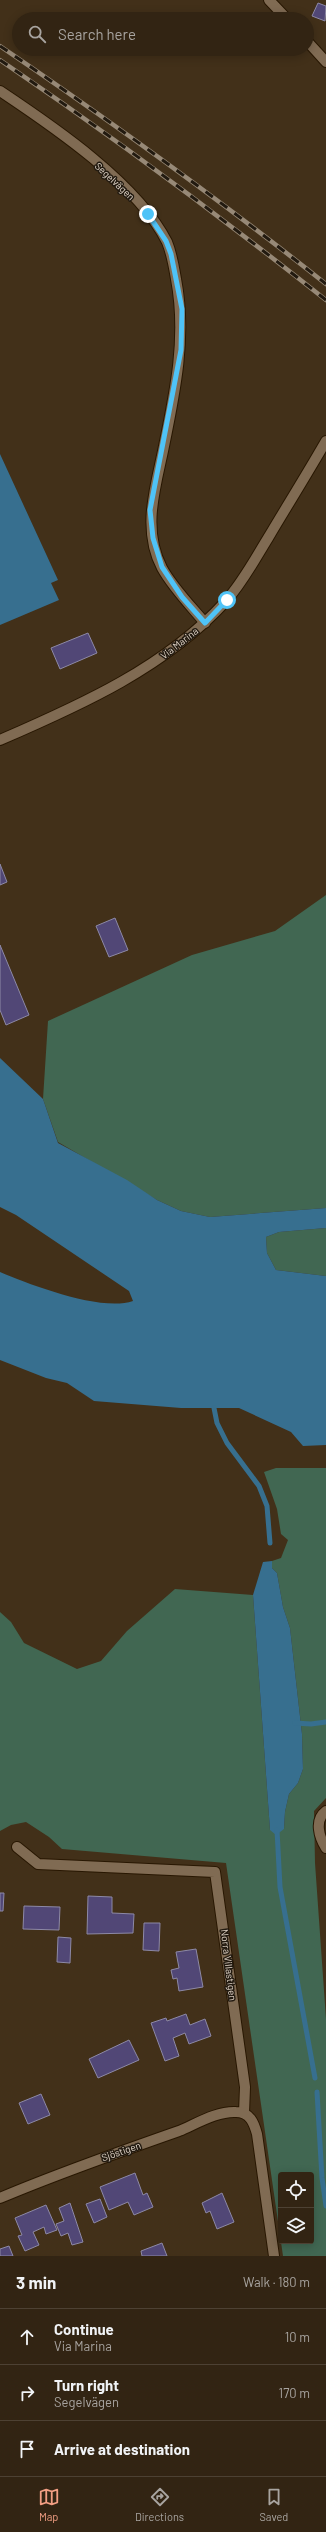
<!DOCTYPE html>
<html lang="en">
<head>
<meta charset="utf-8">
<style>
  :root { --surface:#322413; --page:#3d3021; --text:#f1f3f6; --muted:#a8a4a0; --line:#4d4133; --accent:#f39f84 }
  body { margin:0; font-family:Barlow,sans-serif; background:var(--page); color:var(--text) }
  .controls { position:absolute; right:12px; bottom:12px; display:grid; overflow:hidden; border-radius:4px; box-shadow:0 2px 10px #0003 }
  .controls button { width:36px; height:36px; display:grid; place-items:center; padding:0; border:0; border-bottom:1px solid var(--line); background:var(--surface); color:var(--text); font:20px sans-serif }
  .stop { position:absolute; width:12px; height:12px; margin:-9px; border:3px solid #4fc3f7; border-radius:50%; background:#fff }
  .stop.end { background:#4fc3f7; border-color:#fff; box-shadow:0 1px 4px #0008 }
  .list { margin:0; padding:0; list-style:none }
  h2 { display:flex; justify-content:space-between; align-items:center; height:52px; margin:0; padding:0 16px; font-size:17px }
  h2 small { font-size:13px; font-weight:400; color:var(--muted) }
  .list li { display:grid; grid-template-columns:26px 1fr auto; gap:12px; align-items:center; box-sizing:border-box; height:56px; padding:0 16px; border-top:1px solid var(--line) }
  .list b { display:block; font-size:15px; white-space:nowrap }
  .list p { margin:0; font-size:13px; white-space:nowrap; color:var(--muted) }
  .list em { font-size:13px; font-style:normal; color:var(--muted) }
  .icon { flex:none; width:22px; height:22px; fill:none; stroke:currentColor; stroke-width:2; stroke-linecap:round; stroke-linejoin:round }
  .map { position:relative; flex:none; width:326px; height:2256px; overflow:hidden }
  .search { position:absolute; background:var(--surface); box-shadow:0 2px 10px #0003; left:12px; right:12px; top:12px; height:44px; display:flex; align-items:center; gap:10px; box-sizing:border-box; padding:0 14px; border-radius:22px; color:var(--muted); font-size:15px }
  .sheet { height:220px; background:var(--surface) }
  nav { display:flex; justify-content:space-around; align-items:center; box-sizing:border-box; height:56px; border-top:1px solid var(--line); background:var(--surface); font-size:11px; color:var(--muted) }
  nav a { display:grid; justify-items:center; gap:2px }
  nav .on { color:var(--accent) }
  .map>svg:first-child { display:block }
  .green { fill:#416752; fill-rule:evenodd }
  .water { fill:#376f8f }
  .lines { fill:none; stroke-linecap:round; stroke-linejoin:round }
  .stream { stroke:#376f8f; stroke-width:5 }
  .building { fill:#514776; stroke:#8d89a6 }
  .minor-casing { stroke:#281702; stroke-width:12 }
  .minor { stroke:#806b53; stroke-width:10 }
  .rail-casing { stroke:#978977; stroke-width:4.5 }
  .rail { stroke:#221a10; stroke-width:3; stroke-dasharray:9; stroke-linecap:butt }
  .route { stroke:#4fc3f7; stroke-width:5 }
  .labels { text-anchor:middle; stroke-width:3; stroke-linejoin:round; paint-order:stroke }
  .street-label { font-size:10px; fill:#e1d5c8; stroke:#221a10 }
</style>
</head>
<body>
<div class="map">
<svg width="326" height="2256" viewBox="0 0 326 2256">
  <rect width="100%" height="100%" fill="#423019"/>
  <g class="green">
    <path d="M326 895V1208L210 1217 181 1211 157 1200 58 1142 43 1099 48 1021 192 955 275 931Z"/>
    <path d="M326 1228V1276L276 1270 267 1253 266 1237 279 1232Z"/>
    <path d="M276 1468H326V1798L314 1811 315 1863 326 2019V2256H283L226 1863 62 1849 49 1837 26 1822 11 1825 0 1831V1612L11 1622 24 1643 77 1669 101 1661 127 1631 175 1589 253 1595 270 1830 284 1829 285 1812 289 1794 298 1783 303 1769 302 1734 290 1628 283 1607 277 1573 272 1568V1561L281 1558 288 1540 281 1534 277 1509 264 1472ZM281 2175H311V2241H281Z"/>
  </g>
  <g class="water">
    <path d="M0 454 58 580 51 583 59 600 0 625Z"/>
    <path d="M0 1058 43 1099 58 1143 127 1180 157 1200 181 1211 210 1217 326 1208V1228L279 1232 266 1237 267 1253 276 1270 326 1276V1445L303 1446 291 1432 239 1408H181L94 1401 67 1383 46 1378 0 1360V1272C31 1285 101 1312 133 1301L129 1291 16 1215 0 1207Z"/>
    <path d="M272 1561V1568L277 1573 283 1607 290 1628 302 1734 303 1769 298 1783 289 1794 285 1812 284 1829 276 1835 270 1830 253 1595 263 1562Z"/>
  </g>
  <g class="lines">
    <g class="stream">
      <path d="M214 1408 217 1423 227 1443 259 1486 267 1506 270 1543"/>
      <path d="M295 1723 311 1724 326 1722"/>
      <path d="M277 1830 280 1887 315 2078"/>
      <path d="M317 2092 322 2178 326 2206"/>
    </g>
  </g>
  <g class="building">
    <path d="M318 3 326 6 325 21 312 16Z"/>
    <path d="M88 633 97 653 60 669 51 648Z"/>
    <path d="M0 864 7 882 0 885Z"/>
    <path d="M115 918 128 950 109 957 96 926Z"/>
    <path d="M0 945 29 1015 6 1025 0 1010Z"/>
    <path d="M0 1893H4L3 1911H0Z"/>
    <path d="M88 1896 112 1897V1913L134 1914 133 1933 87 1934Z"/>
    <path d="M24 1906 60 1907 59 1930 23 1929Z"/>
    <path d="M144 1923H160L159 1951 143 1950Z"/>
    <path d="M58 1937 71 1938 70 1963 57 1962Z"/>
    <path d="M196 1949 203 1987 179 1991 177 1978 173 1979 171 1970 179 1968 176 1952Z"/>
    <path d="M186 2014 190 2025 205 2019 211 2036 189 2044 185 2033 173 2038 179 2056 165 2061 151 2023 166 2018 167 2021Z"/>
    <path d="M129 2040 139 2060 98 2078 89 2059Z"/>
    <path d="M41 2094 50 2115 28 2124 19 2103Z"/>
    <path d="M135 2173 143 2195 147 2193 153 2207 134 2215 128 2202 109 2210 100 2187Z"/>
    <path d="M222 2193 234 2222 217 2229 210 2211 206 2213 202 2203Z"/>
    <path d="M100 2199 107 2217 94 2223 86 2204Z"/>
    <path d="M70 2203 83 2242 72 2245 68 2233 61 2236 56 2224 64 2221 59 2208Z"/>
    <path d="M46 2205 57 2230 46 2234 44 2227 33 2232 39 2245 25 2251 18 2236 22 2235 15 2218Z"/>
    <path d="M162 2243 167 2256H142L141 2251Z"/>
    <path d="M9 2246 13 2256H0V2249Z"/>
  </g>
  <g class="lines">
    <defs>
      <g id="minor">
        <path d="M269 0 287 19"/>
        <path d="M307 41 326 62"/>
        <path d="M0 91C54 127 138 184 167 242 172 254 174 267 176 279 187 337 175 393 163 451 155 489 142 530 162 568 173 588 190 605 205 623"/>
        <path d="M0 740C81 705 166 667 226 601 243 582 255 559 268 538 287 506 307 474 326 441"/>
        <path d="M326 1811C314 1820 319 1837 326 1848"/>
        <path d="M17 1847 38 1864 215 1872 245 2087 244 2113"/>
        <path d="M0 2198C59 2173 119 2152 179 2131 196 2124 217 2111 236 2112 250 2112 254 2123 257 2134L274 2256"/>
      </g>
    </defs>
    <use href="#minor" class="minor-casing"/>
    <use href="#minor" class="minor"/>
    <defs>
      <g id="rail">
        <path d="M0 46C112 122 220 200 326 284"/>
        <path d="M0 60C112 136 220 216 326 300"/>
      </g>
    </defs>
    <use href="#rail" class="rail-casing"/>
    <use href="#rail" class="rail"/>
  </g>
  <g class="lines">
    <path class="route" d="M148 214 166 241 171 254 182 309 181 350 150 510 153 538 162 567 182 597 205 623 227 600"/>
  </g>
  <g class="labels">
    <g class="street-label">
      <text transform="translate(115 181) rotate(43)" y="4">Segelvägen</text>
      <text transform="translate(179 643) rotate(-38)" y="4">Via Marina</text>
      <text transform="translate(229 1965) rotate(83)" y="4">Norra Villastigen</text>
      <text transform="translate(121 2151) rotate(-19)" y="4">Sjöstigen</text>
    </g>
  </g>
</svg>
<div class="controls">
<button><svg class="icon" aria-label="locate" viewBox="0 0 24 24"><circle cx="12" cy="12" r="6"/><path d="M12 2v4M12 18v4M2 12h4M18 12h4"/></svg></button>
<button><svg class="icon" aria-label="layers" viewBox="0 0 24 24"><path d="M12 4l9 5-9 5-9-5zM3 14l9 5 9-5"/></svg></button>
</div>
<div class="stop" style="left:227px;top:600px"></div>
<div class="stop end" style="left:148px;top:214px"></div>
<div class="search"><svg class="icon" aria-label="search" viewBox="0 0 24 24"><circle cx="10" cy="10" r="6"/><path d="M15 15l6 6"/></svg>Search here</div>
</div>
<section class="sheet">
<h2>3 min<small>Walk · 180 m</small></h2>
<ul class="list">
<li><svg class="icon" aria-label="ahead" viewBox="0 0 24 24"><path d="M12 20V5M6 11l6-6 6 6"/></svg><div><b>Continue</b><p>Via Marina</p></div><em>10 m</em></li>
<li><svg class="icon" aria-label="right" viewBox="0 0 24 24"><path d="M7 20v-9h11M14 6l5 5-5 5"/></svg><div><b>Turn right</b><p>Segelvägen</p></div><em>170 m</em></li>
<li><svg class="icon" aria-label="arrive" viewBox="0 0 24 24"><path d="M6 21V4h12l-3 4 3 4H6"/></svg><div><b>Arrive at destination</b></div></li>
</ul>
</section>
<nav>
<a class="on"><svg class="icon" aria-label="map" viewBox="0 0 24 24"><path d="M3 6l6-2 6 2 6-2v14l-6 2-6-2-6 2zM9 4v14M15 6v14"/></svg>Map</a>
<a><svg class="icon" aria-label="directions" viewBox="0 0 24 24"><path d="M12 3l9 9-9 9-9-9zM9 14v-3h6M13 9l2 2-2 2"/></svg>Directions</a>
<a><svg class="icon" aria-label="saved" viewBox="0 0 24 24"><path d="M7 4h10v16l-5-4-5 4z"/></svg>Saved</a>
</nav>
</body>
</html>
